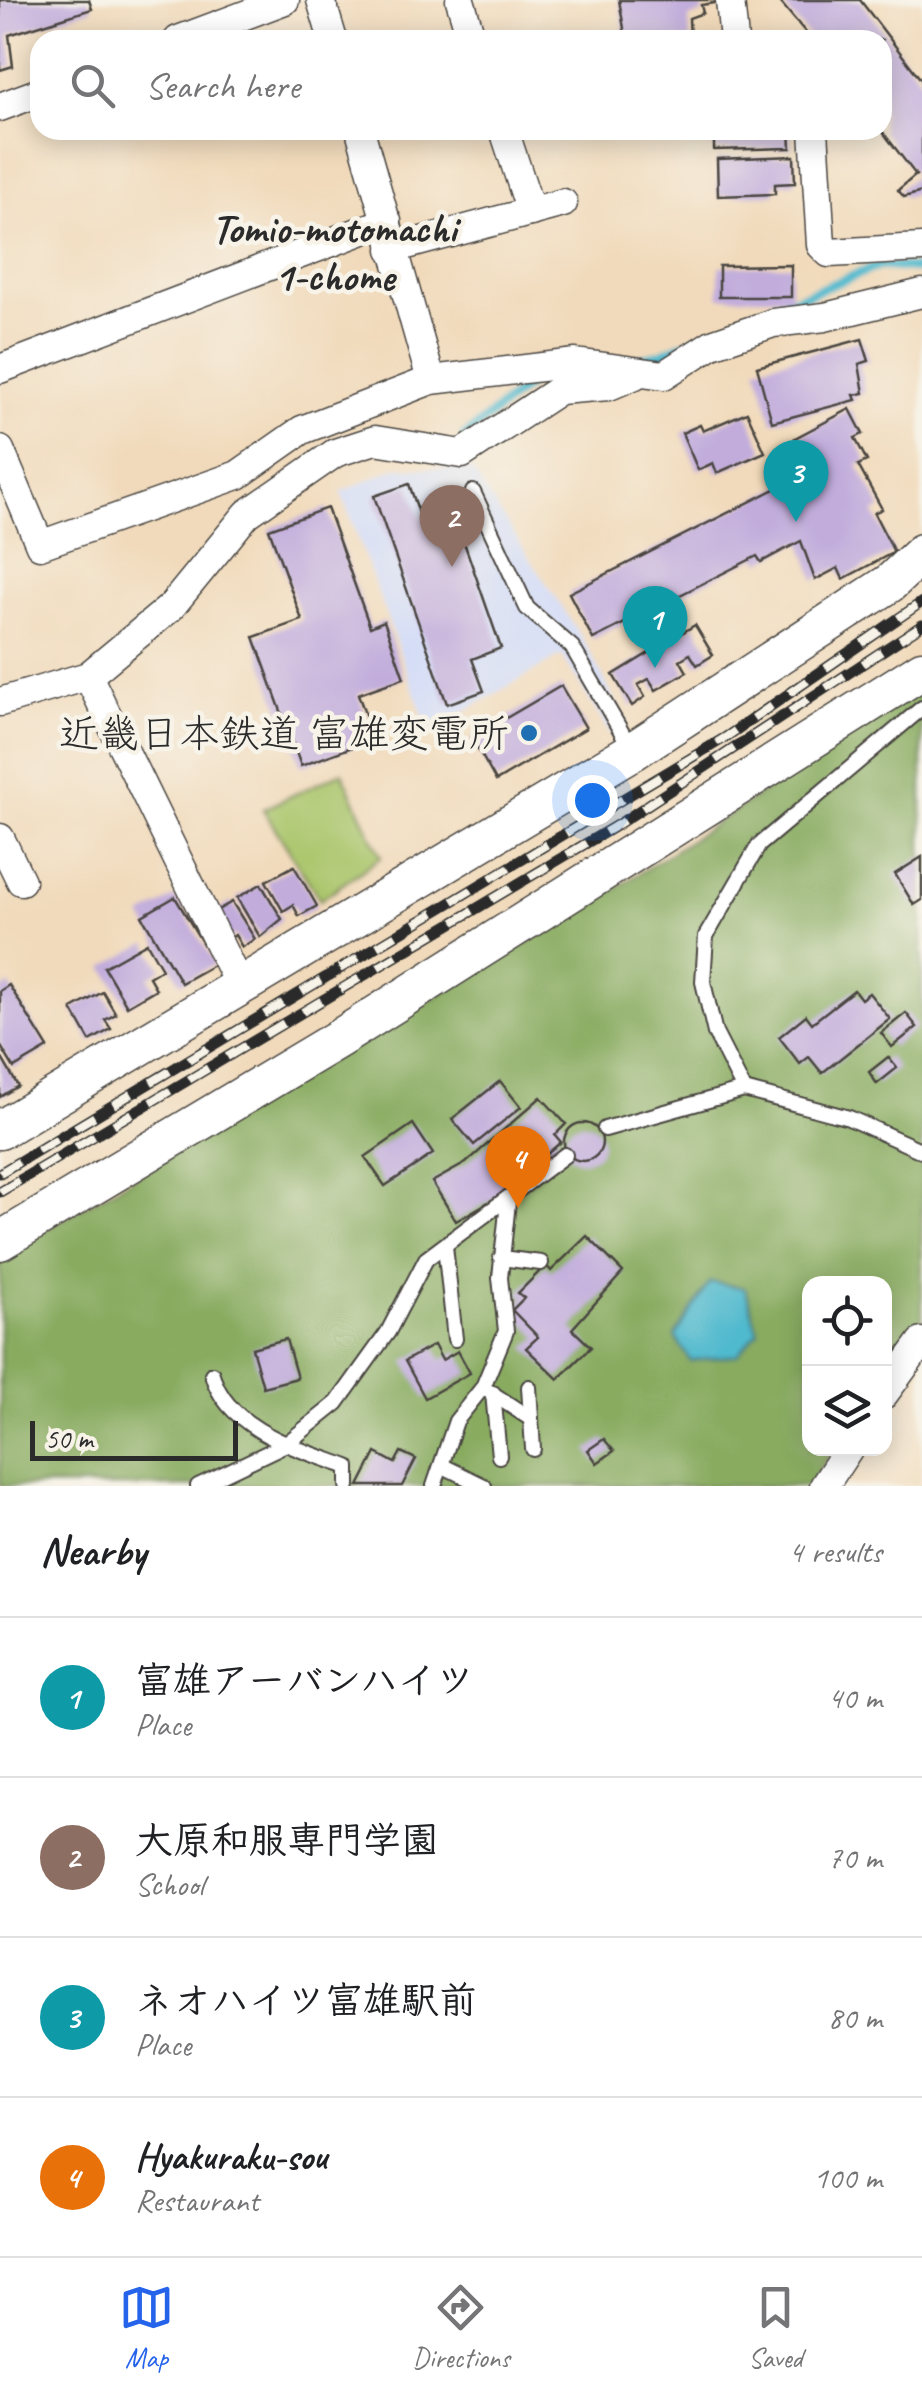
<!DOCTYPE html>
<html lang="en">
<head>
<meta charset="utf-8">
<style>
  :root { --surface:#fff; --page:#f2f2f2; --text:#202124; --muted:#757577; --line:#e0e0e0; --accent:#2563eb }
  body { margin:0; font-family:Caveat,"Klee One",sans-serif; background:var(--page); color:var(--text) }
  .controls { position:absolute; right:30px; bottom:30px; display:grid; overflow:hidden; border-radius:20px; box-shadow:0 5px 25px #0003 }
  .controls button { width:90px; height:90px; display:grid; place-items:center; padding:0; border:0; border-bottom:2px solid var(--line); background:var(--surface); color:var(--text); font:50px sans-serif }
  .scale { position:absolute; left:30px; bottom:25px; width:208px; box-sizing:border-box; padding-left:10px; border:5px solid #2b2b2b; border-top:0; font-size:28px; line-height:35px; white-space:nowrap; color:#2b2b2b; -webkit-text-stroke:8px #f7f3e8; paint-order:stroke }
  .you { position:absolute; left:592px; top:800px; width:35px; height:35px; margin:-25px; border:8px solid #fff; border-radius:50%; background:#1a73e8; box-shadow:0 0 0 15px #1a73e833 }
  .badge { display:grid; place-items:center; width:65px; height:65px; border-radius:50%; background:var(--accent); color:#fff; font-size:32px; font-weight:700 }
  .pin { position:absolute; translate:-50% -82px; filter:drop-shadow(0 2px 5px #0008) }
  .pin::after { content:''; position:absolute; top:52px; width:35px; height:30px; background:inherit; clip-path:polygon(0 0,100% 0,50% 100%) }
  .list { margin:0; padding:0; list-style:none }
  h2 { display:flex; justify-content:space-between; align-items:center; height:130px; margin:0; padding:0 40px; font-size:42px }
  h2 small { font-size:32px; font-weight:400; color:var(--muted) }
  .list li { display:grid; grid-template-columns:65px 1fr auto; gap:30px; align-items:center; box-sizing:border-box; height:160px; padding:0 40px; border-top:2px solid var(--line) }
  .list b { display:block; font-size:38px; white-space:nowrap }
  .list p { margin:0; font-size:32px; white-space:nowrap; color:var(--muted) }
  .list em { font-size:32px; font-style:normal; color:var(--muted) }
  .icon { flex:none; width:55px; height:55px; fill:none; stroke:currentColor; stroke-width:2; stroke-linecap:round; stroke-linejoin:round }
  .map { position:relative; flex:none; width:922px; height:1486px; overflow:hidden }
  .search { position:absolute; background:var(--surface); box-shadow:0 5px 25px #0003; left:30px; right:30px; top:30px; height:110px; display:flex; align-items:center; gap:25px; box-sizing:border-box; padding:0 35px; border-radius:30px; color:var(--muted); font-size:38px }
  .sheet { height:770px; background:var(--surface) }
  nav { display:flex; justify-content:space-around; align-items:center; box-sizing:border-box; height:140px; border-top:2px solid var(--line); background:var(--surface); font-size:28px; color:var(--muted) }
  nav a { display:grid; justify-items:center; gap:5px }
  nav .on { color:var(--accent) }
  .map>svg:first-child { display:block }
  .built { fill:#d0daf9 }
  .green { fill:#abc66d; stroke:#6b784c; stroke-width:2.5 }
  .forest { fill:#88ab60; stroke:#5a6b46; stroke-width:2.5 }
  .water { fill:#50b9ce; stroke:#3e727c; stroke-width:2.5 }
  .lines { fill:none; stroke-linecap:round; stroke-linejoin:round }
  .stream { stroke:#50b9ce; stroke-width:9 }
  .building { fill:#c1acdc }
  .lane-casing { stroke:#494541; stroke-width:18 }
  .street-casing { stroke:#494541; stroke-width:31 }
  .secondary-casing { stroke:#494541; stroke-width:41 }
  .lane { stroke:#fff; stroke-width:14 }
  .street { stroke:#fff; stroke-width:28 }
  .secondary { stroke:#fff; stroke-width:38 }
  .rail-casing { stroke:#2b2b2b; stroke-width:11 }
  .rail { stroke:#f7f3e8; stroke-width:8; stroke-dasharray:22; stroke-linecap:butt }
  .poi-dot { fill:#1f6fb2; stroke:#f7f3e8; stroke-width:4 }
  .labels { text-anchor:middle; stroke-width:9; stroke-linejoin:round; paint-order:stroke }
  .poi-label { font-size:40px; fill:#2b2b2b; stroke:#f7f3e8; text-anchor:end }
  .neighbourhood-label { font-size:42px; font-weight:bold; fill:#2b2b2b; stroke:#f7f3e8 }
</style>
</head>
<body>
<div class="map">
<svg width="922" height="1486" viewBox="0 0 922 1486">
  <rect width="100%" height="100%" fill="#f7f3e8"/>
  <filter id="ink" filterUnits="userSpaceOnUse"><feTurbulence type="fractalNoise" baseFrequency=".01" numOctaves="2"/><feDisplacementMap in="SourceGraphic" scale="20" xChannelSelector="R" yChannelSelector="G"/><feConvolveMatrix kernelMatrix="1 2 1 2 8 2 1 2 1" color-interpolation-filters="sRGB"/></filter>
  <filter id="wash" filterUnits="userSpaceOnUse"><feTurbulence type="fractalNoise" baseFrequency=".0048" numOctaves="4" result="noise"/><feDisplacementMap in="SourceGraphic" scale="40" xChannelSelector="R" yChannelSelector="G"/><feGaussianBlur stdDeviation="2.25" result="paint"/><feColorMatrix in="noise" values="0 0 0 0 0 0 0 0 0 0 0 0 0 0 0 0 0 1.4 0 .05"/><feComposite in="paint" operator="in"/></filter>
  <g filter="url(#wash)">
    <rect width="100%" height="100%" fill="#f1dabb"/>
    <path class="built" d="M396 468 471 469 584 641 627 724 611 735 562 655 429 732 341 492Z"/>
    <path class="green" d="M342 772 381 857 320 900 263 809Z"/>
    <path class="forest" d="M922 689V1333L885 1378 884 1284H810V1448L834 1449 808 1486H0V1257L604 896Z"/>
    <path class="water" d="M710 1282 745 1288 758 1332 737 1355 690 1361 675 1336Z"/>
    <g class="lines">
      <g class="stream">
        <path d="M736 322 879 266 922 269"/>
        <path d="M633 360 659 355 699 338"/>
        <path d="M464 437 535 379"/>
      </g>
    </g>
    <g id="blocks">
      <g class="building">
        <path d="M0 0H89L92 9 9 35 13 66 0 70Z"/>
        <path d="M619 0H720L721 2 701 5 703 13 689 18 690 40H626Z"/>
        <path d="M784 0H860L922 81V192L904 197 898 190 916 175 882 131V40H812L781 3Z"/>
        <path d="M714 130H790L791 148 714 150Z"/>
        <path d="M794 156 795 183 775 184V194L718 196 717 159Z"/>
        <path d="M791 265V297H719V266Z"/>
        <path d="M862 339 869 361 859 364 864 393 854 395 856 400 772 422 757 367Z"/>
        <path d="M850 409 863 434 855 438 867 461 858 465 882 509 874 513 894 552 843 579 838 568 815 580 801 541 761 562 757 556 593 639 569 593 797 478 791 466 806 459 795 438Z"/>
        <path d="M747 412 765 452 717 473 713 463 698 470 682 433 700 425 703 431Z"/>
        <path d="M409 484 421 519 452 508 501 648 472 659 484 691 447 704 374 496Z"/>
        <path d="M327 508 370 627 384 621 404 678 358 694 374 739 301 766 254 637 302 620 269 529Z"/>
        <path d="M695 625 713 655 697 665 690 654 680 660 687 672 656 690 649 679 638 685 645 697 632 706 613 675Z"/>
        <path d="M561 686 586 728 496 781 472 738Z"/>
        <path d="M922 857V900L914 905 895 874Z"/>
        <path d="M294 866 317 906 299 916 293 905 283 911 266 881Z"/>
        <path d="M261 884 282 919 260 937 237 898Z"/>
        <path d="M175 897 215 964 181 983 142 916Z"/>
        <path d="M232 902 255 939 242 947 235 935 225 942 209 915Z"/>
        <path d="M147 943 162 969 149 977 156 989 127 1006 104 967Z"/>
        <path d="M9 985 48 1048 14 1068 0 1045V991Z"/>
        <path d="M854 990 861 999 869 993 890 1019 822 1073 809 1057 800 1064 779 1037 806 1015 812 1023Z"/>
        <path d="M103 992 116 1014 105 1020 111 1029 90 1041 72 1009Z"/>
        <path d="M906 1013 917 1027 892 1047 881 1033Z"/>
        <path d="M0 1055 18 1086 0 1097Z"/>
        <path d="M888 1057 897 1068 877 1084 869 1072Z"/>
        <path d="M500 1081 521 1107 474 1145 452 1119Z"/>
        <path d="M541 1097 566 1124 555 1135 561 1142 497 1197 456 1221 432 1182 466 1163Z"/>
        <circle cx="583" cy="1142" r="19"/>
        <path d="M413 1124 433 1154 385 1186 365 1157Z"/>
        <path d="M587 1236 623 1272 572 1329 591 1347 558 1379 526 1348 538 1337 512 1310 524 1298 518 1293 546 1265 551 1271Z"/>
        <path d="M286 1339 297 1378 263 1387 252 1348Z"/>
        <path d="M434 1345 442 1360 458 1351 470 1373 425 1398 405 1361Z"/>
        <path d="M604 1439 614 1451 597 1463 588 1450Z"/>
        <path d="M401 1452 416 1459 402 1486H359L376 1453 395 1463Z"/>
      </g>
    </g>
  </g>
  <g filter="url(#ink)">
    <use href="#blocks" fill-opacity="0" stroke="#494541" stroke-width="2.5"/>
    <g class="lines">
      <defs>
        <g id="lane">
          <path d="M473 492 527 608 572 647 632 750"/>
          <path d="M744 1090 715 1033 703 982 706 936 759 845 922 708"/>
          <path d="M605 1129 744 1090 849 1118 922 1151"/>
          <path d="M445 1246 455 1339"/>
          <path d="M501 1258 541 1263"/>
          <path d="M212 1374C227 1430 299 1449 348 1467V1486"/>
          <path d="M529 1387 533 1449"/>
          <path d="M490 1392 531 1419"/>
          <path d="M493 1393 499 1456"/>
          <path d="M443 1466 484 1486"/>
          <path d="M198 1486 286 1444 337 1403 388 1332 426 1259 565 1155"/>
          <path d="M434 1486 456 1421 483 1387 506 1331 500 1278 508 1202"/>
        </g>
        <g id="street">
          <path d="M321 0 333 40"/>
          <path d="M460 0 472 40"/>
          <path d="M730 0 734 40"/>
          <path d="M178 40 285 0"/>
          <path d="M0 107 40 92"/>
          <path d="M360 130 431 380"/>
          <path d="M504 130 531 212"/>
          <path d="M814 130 821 245 829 253 922 248"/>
          <path d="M392 249 563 203"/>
          <path d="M0 369 387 221"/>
          <path d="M0 450 40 545 238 475 302 430 431 380 576 363 664 375 712 344 773 323 825 317 922 293"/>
          <path d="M88 676 240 987"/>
          <path d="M0 702 88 676 171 607 247 514 335 453 375 440 462 454 559 390 609 386 635 375"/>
          <path d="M0 838 21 881"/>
          <path d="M884 1394 922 1342"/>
          <path d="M824 1486 849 1448"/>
        </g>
        <g id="secondary">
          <path d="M0 1130 633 751 890 583 922 553"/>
          <path d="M0 1241 343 1036 922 670"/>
        </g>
      </defs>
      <use href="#lane" class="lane-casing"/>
      <use href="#street" class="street-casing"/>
      <use href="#secondary" class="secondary-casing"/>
      <use href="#lane" class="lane"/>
      <use href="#street" class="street"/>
      <use href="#secondary" class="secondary"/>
      <defs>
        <g id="rail">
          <path d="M0 1173 726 737 922 602"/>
          <path d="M0 1192 617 825 922 625"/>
        </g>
      </defs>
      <use href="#rail" class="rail-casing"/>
      <use href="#rail" class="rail"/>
    </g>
  </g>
  <circle class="poi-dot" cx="529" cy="733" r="10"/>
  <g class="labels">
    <g class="poi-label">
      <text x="509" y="747">近畿日本鉄道 富雄変電所</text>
    </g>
    <g class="neighbourhood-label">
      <text x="334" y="242">Tomio-motomachi<tspan x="334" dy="48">1-chome</tspan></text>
    </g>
  </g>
</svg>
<div class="controls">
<button><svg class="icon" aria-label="locate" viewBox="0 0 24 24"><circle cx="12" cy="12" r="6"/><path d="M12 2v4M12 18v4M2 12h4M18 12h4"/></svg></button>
<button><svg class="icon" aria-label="layers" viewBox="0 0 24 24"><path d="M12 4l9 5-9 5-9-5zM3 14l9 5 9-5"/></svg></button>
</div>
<div class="scale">50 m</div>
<div class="you"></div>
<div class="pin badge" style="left:655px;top:668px;background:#0f9aa8">1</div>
<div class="pin badge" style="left:452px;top:567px;background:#8d6e63">2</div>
<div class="pin badge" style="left:796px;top:522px;background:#0f9aa8">3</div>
<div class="pin badge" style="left:518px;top:1208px;background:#e8710a">4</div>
<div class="search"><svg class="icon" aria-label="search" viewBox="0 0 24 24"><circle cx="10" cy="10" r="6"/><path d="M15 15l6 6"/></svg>Search here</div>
</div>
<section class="sheet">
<h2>Nearby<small>4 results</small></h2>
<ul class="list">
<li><span class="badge" style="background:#0f9aa8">1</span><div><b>富雄アーバンハイツ</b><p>Place</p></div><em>40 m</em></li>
<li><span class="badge" style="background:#8d6e63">2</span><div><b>大原和服専門学園</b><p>School</p></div><em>70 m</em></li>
<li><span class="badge" style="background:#0f9aa8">3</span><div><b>ネオハイツ富雄駅前</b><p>Place</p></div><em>80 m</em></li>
<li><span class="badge" style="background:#e8710a">4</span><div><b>Hyakuraku-sou</b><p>Restaurant</p></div><em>100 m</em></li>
</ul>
</section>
<nav>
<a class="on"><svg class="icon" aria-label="map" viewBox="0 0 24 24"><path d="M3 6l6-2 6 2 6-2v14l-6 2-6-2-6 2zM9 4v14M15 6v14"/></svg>Map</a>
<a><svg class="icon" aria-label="directions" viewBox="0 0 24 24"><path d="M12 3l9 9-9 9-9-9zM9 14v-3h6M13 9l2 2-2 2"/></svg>Directions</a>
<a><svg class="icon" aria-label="saved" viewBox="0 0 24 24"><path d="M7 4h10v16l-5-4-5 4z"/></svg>Saved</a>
</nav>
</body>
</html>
